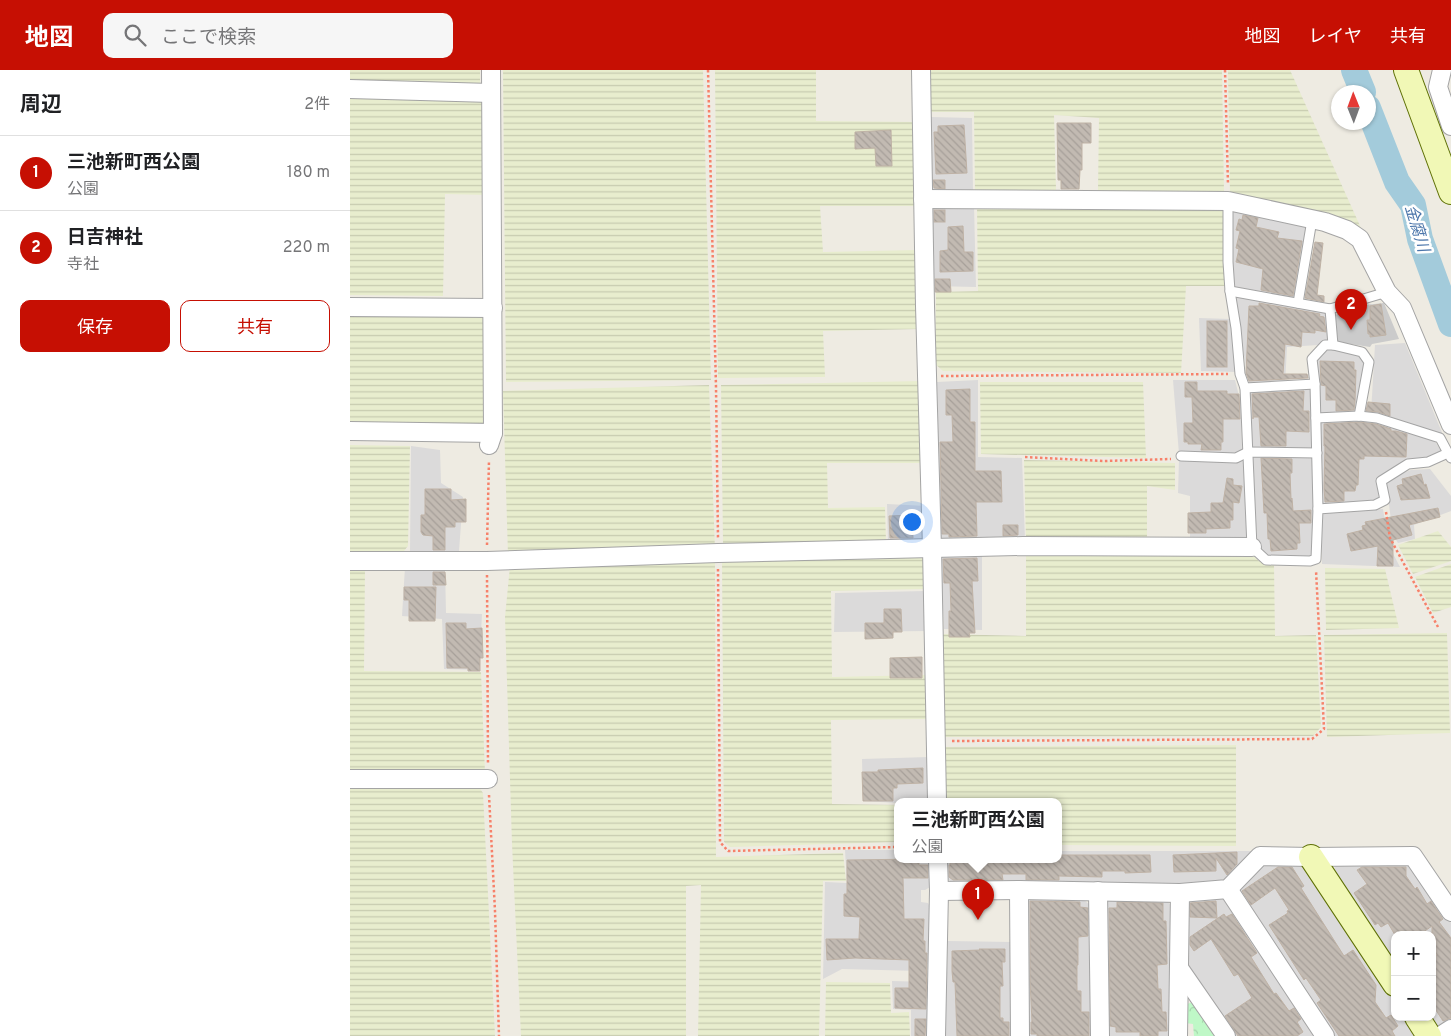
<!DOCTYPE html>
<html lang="ja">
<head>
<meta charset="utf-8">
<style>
  :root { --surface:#fff; --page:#f6f6f6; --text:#202124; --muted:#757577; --line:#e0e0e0; --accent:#c60f03 }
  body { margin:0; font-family:Overpass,"Noto Sans JP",sans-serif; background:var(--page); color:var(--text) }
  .controls { position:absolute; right:15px; bottom:15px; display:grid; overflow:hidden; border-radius:10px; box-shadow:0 1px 4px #0004 }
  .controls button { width:45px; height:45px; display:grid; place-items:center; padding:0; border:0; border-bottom:1px solid var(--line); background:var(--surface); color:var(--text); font:25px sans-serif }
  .compass { position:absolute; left:981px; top:15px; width:45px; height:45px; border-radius:50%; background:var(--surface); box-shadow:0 1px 4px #0004; rotate:359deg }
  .you { position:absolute; left:561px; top:451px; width:18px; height:18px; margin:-12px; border:4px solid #fff; border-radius:50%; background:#1a73e8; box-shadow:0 0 0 8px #1a73e833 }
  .badge { display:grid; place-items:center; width:32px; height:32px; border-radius:50%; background:var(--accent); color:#fff; font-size:16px; font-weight:700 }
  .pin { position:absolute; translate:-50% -41px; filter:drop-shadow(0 1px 2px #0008) }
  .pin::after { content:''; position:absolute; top:26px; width:18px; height:15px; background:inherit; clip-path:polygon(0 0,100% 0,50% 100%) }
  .popup { position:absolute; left:544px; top:728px; width:168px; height:65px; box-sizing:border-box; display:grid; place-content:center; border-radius:10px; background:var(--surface); filter:drop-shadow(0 1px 4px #0005); font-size:16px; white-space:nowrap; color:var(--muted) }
  .popup b { font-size:19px; color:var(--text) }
  .popup::after { content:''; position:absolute; left:50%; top:100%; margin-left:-10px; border:10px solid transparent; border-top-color:var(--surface) }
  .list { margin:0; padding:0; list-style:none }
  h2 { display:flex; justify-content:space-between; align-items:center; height:65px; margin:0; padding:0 20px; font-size:21px }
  h2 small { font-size:16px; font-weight:400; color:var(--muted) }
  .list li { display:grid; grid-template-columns:32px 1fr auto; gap:15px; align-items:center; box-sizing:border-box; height:75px; padding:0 20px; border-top:1px solid var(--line) }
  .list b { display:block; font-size:19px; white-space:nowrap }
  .list p { margin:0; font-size:16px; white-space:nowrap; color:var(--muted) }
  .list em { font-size:16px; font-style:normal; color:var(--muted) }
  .actions { display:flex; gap:10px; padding:15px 20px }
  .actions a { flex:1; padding:11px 0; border:1px solid var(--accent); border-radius:10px; text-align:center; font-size:18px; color:var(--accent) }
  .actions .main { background:var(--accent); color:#fff }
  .icon { flex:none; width:28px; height:28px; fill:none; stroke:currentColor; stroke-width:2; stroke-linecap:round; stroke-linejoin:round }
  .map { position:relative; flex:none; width:1101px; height:966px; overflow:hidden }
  header { display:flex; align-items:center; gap:30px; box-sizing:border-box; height:70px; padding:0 25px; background:var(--accent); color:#fff }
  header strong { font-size:24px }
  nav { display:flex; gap:28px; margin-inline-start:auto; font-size:18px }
  .search { width:350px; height:45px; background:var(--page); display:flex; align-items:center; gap:12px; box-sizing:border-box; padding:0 18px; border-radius:10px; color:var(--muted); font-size:19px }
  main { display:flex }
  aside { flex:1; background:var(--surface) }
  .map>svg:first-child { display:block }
  .residential { fill:#dbdada }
  .religious { fill:#cbcbcb }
  .farmland { fill:url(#farmland-rules) }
  .park { fill:url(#park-crowns) }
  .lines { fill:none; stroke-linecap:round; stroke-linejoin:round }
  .river { stroke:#a3cbdb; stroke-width:26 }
  .building { fill:url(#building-back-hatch); stroke:#bfb2a5 }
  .lane-casing { stroke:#a4a4a4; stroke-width:11 }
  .street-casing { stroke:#a4a4a4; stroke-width:20 }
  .secondary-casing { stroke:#5f7106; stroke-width:26 }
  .path { stroke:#f7816a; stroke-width:2.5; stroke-dasharray:2.5 2.5; stroke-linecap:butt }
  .lane { stroke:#fff; stroke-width:9 }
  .street { stroke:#fff; stroke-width:18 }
  .secondary { stroke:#f1f8b6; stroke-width:24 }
  .labels { text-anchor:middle; stroke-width:5; stroke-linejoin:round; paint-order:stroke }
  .water-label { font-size:16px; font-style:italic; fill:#4b75aa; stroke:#fff }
</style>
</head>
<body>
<header>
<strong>地図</strong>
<div class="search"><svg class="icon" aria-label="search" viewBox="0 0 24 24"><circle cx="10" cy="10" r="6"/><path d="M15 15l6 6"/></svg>ここで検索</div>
<nav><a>地図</a><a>レイヤ</a><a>共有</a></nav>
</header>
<main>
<aside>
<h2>周辺<small>2件</small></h2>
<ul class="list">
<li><span class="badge">1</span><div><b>三池新町西公園</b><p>公園</p></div><em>180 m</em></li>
<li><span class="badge">2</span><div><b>日吉神社</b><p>寺社</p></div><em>220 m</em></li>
</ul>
<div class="actions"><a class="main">保存</a><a>共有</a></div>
</aside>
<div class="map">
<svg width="1101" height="966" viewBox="0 0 1101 966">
  <defs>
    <pattern id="farmland-rules" width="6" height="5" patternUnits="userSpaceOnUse" patternTransform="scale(1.25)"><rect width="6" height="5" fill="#e8edce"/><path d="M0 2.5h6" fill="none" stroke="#c7cbb0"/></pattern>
    <pattern id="park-crowns" width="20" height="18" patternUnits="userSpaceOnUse" patternTransform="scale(1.25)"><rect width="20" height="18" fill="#bff8c7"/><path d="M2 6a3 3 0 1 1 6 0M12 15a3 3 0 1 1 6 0" fill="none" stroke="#a4d4aa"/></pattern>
    <pattern id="building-back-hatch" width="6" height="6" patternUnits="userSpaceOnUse" patternTransform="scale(1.25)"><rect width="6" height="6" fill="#c2bab2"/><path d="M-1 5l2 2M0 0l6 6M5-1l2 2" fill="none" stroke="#a69f99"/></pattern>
  </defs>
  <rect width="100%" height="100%" fill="#eeebe2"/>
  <g class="residential">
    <path d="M581 47 622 48 623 123 581 124Z"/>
    <path d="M581 136H624L626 217 583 216Z"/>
    <path d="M884 136 959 158 947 226 943 231 885 217 882 210 880 140Z"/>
    <path d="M889 226 902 230 978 243V271L968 275 937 277 935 314 905 315 899 313 884 229Z"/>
    <path d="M849 248 880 249 886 302 851 301Z"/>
    <path d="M1055 273 1093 365 1021 343 1025 275Z"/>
    <path d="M982 278 1010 283 1016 293 1007 343 971 345 968 340 966 289 976 279Z"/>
    <path d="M628 310V387L672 388 675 470H590L587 312Z"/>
    <path d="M823 310H885L891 334 892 381 873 385 829 384Z"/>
    <path d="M961 318 963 378 961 380 901 378 897 323 901 321Z"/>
    <path d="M971 349H1011L1027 351 1084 370 1091 381 1077 387 1059 389 1028 407 1031 428 1026 433 971 436Z"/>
    <path d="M61 376 90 380 91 413 113 427 109 481 60 482Z"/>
    <path d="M900 384 964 386 965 426 963 485 958 489 916 487 908 477Z"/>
    <path d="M829 390H895L898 470 840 472V426L828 423Z"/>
    <path d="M1080 399 1101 426V441L1064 455 1065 469 1048 473 1043 465 1036 412 1040 408 1061 400Z"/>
    <path d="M537 434 576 436 575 473 538 472Z"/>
    <path d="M1033 439 1039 476 1050 497 972 494V443L973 441Z"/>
    <path d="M590 479 632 481V560L594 559Z"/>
    <path d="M55 497 95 498 96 543 132 544 129 600 94 599 92 549 52 546Z"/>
    <path d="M576 521 578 561 484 562 485 523Z"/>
    <path d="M579 687 578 731H548V733L513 731 512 689Z"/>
    <path d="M495 780H548V789H580L582 816 575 820H571V832L578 833 583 843 579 893 570 901 492 899 473 909 475 812 497 813Z"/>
    <path d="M708 781H901V786L874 816 604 815 597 808 596 789H708Z"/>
    <path d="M1060 791 1101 853V954L1091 960 1073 947H1082V865H1045V903L981 805 988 792Z"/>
    <path d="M950 793 960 800 1045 928V947H1058L1070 966H980L886 818 910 794Z"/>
    <path d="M758 827 815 828 822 837 823 966H756L754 835Z"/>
    <path d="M836 827 874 829 966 966H884L834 888Z"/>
    <path d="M676 829 734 830 742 837 744 966H676Z"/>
    <path d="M598 871 662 872 664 966H595Z"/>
    <path d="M542 911 580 912V966H561V940L543 939Z"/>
  </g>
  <path class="religious" d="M1034 233 1049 269 1022 274 1020 277 988 272 985 253 986 245 995 237Z"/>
  <g class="farmland">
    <path d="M0 0H130V16L0 13Z"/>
    <path d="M153 0H353L361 310 156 312Z"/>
    <path d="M365 0H466V51L566 52 567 136H470L473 182 567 180 569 259 473 261 475 307 368 308Z"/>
    <path d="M579 0H872L874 123 748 121 749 48 704 45 706 120 625 123 624 42H581Z"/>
    <path d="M878 0H940L1011 158 995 152 880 124Z"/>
    <path d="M0 26 136 29V125L95 124 93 226 0 225Z"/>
    <path d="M627 136 874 139 876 216H836L831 303 593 301 585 294 586 222 628 221Z"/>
    <path d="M0 244 136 246V355L0 352Z"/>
    <path d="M571 311 574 393H477L478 438 535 437 536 473 378 479 373 473 371 315Z"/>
    <path d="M630 312H793L796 388 631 384Z"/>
    <path d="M359 315 365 480 158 485 153 321Z"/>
    <path d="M0 375 60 376 58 476 54 481 0 482Z"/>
    <path d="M674 390 825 393V420L797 416V474L676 470Z"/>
    <path d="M1088 461 1101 477V491L1063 504 1048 475Z"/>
    <path d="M572 481 578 490 576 519 481 521 482 607 576 605 578 649 481 650 482 734 548 735V772L380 777 374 772 372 489Z"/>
    <path d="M676 481H886L903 486 909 491 924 495 925 566 966 565 971 657 963 666 594 667 591 564 676 566Z"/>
    <path d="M365 490 366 787 493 783 496 811H473L469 966H348L351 815 336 816V966H171L162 774 155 547 160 496Z"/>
    <path d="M1101 494V537L1083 543 1065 507Z"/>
    <path d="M0 498H15L14 601 131 602 135 703 0 704Z"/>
    <path d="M975 498 1035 499 1049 558 976 560Z"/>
    <path d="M1097 563 1100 663 977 667 974 565Z"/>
    <path d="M886 675V776L708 775V731H595L594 677Z"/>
    <path d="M126 713 133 723 145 966H0V715Z"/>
    <path d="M476 912 540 913 541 943 559 942 560 966H475Z"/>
  </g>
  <path class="park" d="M843 932 866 966H844L843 954 835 953 837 934Z"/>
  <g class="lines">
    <g class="river">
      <path d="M1004 0 1013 22"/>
      <path d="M1018 38 1047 112 1063 135 1070 169 1101 254"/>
    </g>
  </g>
  <g class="building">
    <path d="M707 53H741V73H732V100H730L729 119H711V110H708Z"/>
    <path d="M614 55 617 103 586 104 584 62H588V56Z"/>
    <path d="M541 60 542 96H526L525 78 505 79V62Z"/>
    <path d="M583 110H595V119L584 118Z"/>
    <rect x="584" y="140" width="11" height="12"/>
    <path d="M893 145 908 148 906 157 929 162 927 168 952 171 943 226 911 220 913 199 886 192 889 179 886 178 890 161 886 160 889 149 892 150Z"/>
    <path d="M613 156 614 182H623V201L590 202V181L598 180V157Z"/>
    <path d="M965 172 973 173 967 225 974 226V232L955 228Z"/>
    <path d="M585 209H600L601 222H585Z"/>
    <path d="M909 233 970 244 969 246 974 247 976 262 965 260V263L952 262 951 277 935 274 933 304H957L958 308 899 311 896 303 899 236H909Z"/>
    <path d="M1031 234 1036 265 1020 267V264H1018L1017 250H1020V236Z"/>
    <rect x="857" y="251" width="20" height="46"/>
    <path d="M970 291 1004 292V300H1006L1005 332 1004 340 986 341V330H976V316L971 315Z"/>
    <path d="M835 312H847V321H877V324H889L890 349H873V372H871V380H851L852 374H838V372H834V353H843L842 327H835Z"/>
    <path d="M620 319V352H625V401H651L652 432H626L627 466 599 467V464H592L590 372H603L602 345H596V320Z"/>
    <path d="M954 321 953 341H959V362L936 361V376H911L909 347H903V349L902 324Z"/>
    <path d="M1018 332 1040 334V346L1028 342 1016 341Z"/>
    <path d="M1009 352 1026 354 1041 359V361H1046L1057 364 1056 387 1014 386V389H1009L1008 415H1006L1005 421H994V431L975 432 974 418 975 376H974V354Z"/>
    <path d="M911 388 942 389V403H940L941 429 942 428 943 441 961 440V453H949L950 473H947V479L921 481 920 469H918L917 443H914Z"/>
    <path d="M1071 404 1074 415 1076 414 1080 428 1051 430 1047 416 1053 414 1052 409Z"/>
    <path d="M877 408 883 409V415L892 416 889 433 883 432V450H880V458L856 459V463H838V443L861 442V433H873Z"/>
    <path d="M75 419H101V430L116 429V452H105V457H95V480H83V466L73 465 71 462V445H75Z"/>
    <path d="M1088 438 1090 447 1059 455 1062 465 1043 470V496H1027L1028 476 1001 481 997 464 1013 460 1012 456 1016 455 1015 452Z"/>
    <path d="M562 445 563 468H540L539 446Z"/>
    <path d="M653 455H668V465L653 466Z"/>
    <path d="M627 488 628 511H622L625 563H619L620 567H599V541H601L600 513H594L593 489Z"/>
    <path d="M83 502H95L96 515H83Z"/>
    <path d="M54 517H86L85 551H59V530H54Z"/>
    <path d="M534 539H551L552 562H543V568L515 569V553H534Z"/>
    <path d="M96 553H116V559L132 558 133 588H130V601H118V598H97Z"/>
    <path d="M572 587V608H540V588Z"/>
    <path d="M573 698V713L547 714V718H543V731H513L512 702H528V700Z"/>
    <path d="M887 782V794L877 805 866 788V801L824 802 823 785Z"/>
    <path d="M711 785H800L801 802 775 803V801H752V807L709 806V810H676V804H652L653 810H603L599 807V795H600V789H711Z"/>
    <path d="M569 789V795H578V808H553L554 849H574L573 871H575V883H577L576 939 545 938V918H559V890L505 888 477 890 476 869H509L510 847 494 846V824H497V790Z"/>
    <path d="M928 797H942L954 816 951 818 994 886 1003 880 1026 915 1025 932 1036 948 1041 945 1048 956 1042 961 1045 966H989L967 933 971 930 956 908 954 910 919 855 938 843 937 841 939 840 925 818 901 835 892 821Z"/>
    <path d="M1012 797H1056V806L1065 819 1067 817 1077 834 1081 831 1093 849 1089 852 1101 868V948L1093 951 1082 934V888L1087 885 1082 878V856L1069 865H1045L1038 853 1031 857 1028 853 1025 855 1004 823 1017 814 1007 800Z"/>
    <path d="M680 831 730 832V837L738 838V866L728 867V895H727V921H731V942H739V966H687V964H681V952H682L680 911Z"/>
    <path d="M866 831 867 848 840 847V833Z"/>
    <path d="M767 832 813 833V851H816L817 894 807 895 808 919H811L812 942H816L817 961H808V966H790V962H766V957L760 956 759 838H767Z"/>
    <path d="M874 844 876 847 882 844 907 883 901 887 924 924 926 923 939 941 944 938 951 949 947 952 953 962 947 966H888L875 946 902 928 888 904 884 906 861 869 844 881 840 875V867Z"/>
    <path d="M629 879H655V892H652L653 916H650V948H653V952H659V966H607L605 912H603L602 901V881L630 880Z"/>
    <path d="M565 949H576L575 966H565Z"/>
  </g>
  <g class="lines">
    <defs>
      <g id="lane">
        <path d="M878 131V192L880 221 886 258 890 304 895 318 902 477 916 490 960 491 966 489 968 439 1025 435 1035 430 1031 411 1058 394 1078 392 1098 383 1101 388"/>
        <path d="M880 221 980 239 1037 222"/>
        <path d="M948 233 962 150"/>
        <path d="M983 275 1012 282 1019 292 1009 346"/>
        <path d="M895 318 965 314"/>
        <path d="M966 348 1009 346 1027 348 1090 368 1098 383"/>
        <path d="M831 386 886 388 898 382 967 383"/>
        <path d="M968 439 965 314 962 289 975 275H983L980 239"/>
      </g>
      <g id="street">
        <path d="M571 0 575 236 582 478 587 731"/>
        <path d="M1092 0 1088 17 1101 56"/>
        <path d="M0 19 141 23"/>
        <path d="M573 129 878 131 975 152 997 160 1010 169 1037 222 1052 238 1101 355"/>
        <path d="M0 237 143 238"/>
        <path d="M0 361 143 363"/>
        <path d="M139 375 143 363 141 0"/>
        <path d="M0 491H137L368 483 673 476 902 477"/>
        <path d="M0 709H138"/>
        <path d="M878 819 975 966"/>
        <path d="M669 820 670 966"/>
        <path d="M589 821 669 820 830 823 878 819 910 786 961 787 1063 786 1101 842"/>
        <path d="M748 821 750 966"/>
        <path d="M829 898 876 966"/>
        <path d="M586 966 589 821 588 789"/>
        <path d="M828 966 830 823"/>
        <path d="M1090 966 1101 959"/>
      </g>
      <g id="secondary">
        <path d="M1056 0 1101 122"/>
        <path d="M961 787 1045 914"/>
        <path d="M1067 947 1079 966"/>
      </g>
    </defs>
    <use href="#lane" class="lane-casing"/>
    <use href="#street" class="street-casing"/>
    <use href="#secondary" class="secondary-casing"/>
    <g class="path">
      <path d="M358 0 366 317 368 468"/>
      <path d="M875 0 878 115"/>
      <path d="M591 306 878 304"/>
      <path d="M675 387 754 391 821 389"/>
      <path d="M1036 442 1040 468 1088 557"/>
      <path d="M137 475 139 390"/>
      <path d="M368 499 370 772 378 781 548 777"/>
      <path d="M137 505 138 695"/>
      <path d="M602 671 962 669 974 659 966 500"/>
      <path d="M139 725 145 841 149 966"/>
    </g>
    <use href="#lane" class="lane"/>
    <use href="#street" class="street"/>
    <use href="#secondary" class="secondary"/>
  </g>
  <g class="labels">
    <g class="water-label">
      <text transform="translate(1068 158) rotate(73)" y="6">金腐川</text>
    </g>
  </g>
</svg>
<div class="controls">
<button>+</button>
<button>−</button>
</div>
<svg class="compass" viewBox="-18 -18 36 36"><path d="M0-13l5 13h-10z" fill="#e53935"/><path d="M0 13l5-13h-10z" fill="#757577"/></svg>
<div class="you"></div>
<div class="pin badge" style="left:628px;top:850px">1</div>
<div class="popup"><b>三池新町西公園</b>公園</div>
<div class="pin badge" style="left:1001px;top:260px">2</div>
</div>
</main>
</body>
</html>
